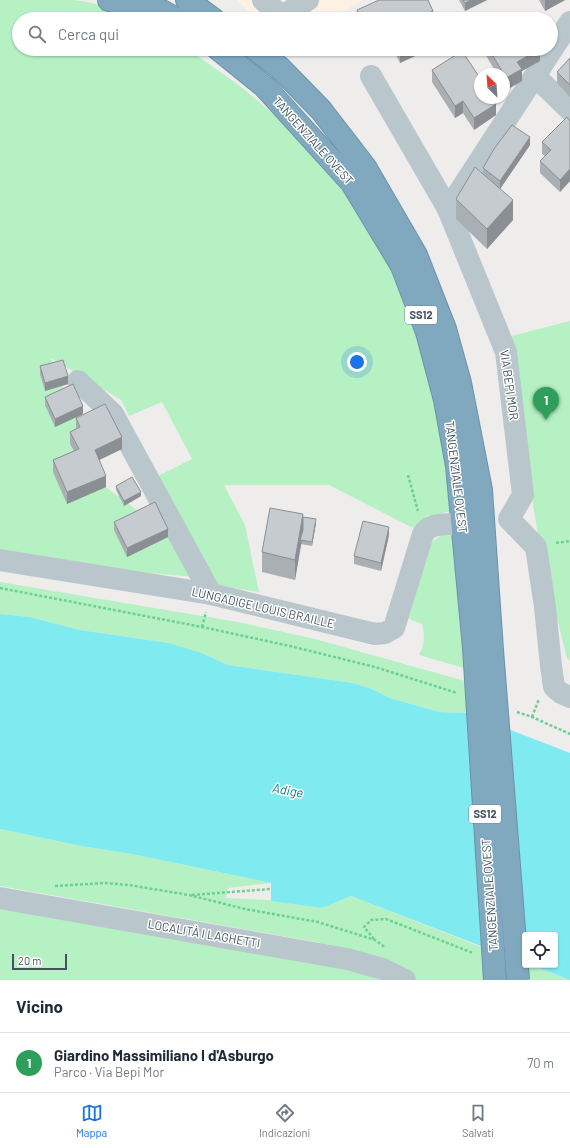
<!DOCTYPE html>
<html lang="it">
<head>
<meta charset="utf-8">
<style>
  :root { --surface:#fff; --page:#f6f6f7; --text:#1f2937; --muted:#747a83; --line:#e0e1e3; --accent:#1a73e8 }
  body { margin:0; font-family:Barlow,sans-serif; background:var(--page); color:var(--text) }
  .controls { position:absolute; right:12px; bottom:12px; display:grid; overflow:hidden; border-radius:4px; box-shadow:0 1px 3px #0004 }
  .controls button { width:36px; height:36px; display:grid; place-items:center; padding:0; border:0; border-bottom:1px solid var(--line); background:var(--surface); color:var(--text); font:20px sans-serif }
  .compass { position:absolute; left:474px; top:68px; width:36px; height:36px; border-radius:50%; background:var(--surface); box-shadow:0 1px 3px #0004; rotate:335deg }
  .scale { position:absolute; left:12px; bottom:10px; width:55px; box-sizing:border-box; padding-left:4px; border:2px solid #44535b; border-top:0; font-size:11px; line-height:14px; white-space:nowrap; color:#44535b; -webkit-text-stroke:3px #fff; paint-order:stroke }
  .you { position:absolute; left:357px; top:362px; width:14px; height:14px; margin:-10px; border:3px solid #fff; border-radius:50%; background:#1a73e8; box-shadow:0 0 0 6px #1a73e833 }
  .badge { display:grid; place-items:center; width:26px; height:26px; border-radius:50%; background:var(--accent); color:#fff; font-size:13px; font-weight:700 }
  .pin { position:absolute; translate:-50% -33px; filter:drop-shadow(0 1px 2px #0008) }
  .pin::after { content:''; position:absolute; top:21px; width:14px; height:12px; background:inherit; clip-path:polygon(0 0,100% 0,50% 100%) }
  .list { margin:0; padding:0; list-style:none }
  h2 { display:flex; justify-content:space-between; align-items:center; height:52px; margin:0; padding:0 16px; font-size:17px }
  h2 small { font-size:13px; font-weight:400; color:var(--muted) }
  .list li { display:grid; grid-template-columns:26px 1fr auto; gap:12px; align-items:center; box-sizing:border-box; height:60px; padding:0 16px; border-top:1px solid var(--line) }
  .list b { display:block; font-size:15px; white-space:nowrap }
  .list p { margin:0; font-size:13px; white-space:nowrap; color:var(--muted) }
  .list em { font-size:13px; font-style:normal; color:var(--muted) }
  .icon { flex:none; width:22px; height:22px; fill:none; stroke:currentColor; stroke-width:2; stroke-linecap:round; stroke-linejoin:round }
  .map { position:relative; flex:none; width:570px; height:980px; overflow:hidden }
  .search { position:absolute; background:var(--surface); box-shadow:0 1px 3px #0004; left:12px; right:12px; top:12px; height:44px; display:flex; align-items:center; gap:10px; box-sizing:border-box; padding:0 14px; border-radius:22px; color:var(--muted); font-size:15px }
  .sheet { height:112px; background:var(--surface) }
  nav { display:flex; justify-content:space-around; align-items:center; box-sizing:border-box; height:56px; border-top:1px solid var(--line); background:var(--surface); font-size:11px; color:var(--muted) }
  nav a { display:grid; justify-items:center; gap:2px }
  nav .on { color:var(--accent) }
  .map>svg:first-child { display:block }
  .commercial { fill:#fdf1e3 }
  .green { fill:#b6f1c4 }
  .water { fill:#80eaf1 }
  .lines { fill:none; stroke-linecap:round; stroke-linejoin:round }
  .highway-casing { stroke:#6b93ab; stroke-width:24 }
  .path { stroke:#6cd190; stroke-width:2.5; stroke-dasharray:3 2; stroke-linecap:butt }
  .minor { stroke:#b9c7cd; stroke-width:22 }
  .highway { stroke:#80a8bf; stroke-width:22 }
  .highway-bridge-casing { stroke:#6b93ab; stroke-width:24; stroke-linecap:butt }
  .highway-bridge { stroke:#80a8bf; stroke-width:22 }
  .wall { fill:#aaafb3 }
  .shaded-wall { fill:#8b8e92 }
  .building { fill:#c6cbd0; stroke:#8b8e92 }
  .labels { text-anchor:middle; stroke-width:3; stroke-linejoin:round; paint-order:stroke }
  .shield { fill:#fff; stroke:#7c878c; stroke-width:1 }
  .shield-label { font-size:11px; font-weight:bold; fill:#44535b }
  .street-label { font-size:12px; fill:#44535b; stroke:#fff }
  .water-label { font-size:13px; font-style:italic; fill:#067f87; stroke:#fff }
</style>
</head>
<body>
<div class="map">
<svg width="570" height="980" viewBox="0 0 570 980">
  <rect width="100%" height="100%" fill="#efecec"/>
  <path class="commercial" d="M237 0H362L331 19H257Z"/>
  <g class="green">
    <path d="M0 0H74L92 3 126 14 136 19H19V49H188L240 86 284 123 345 188 365 218 401 288 431 380 446 461 452 511 427 516 413 528 329 485H224L245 525 259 592 219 586 154 478 192 459 162 402 129 416 121 400 51 358 106 487 176 540 194 577 118 570 0 551Z"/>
    <path d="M570 321V661L567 658 541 554 533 504 511 336Z"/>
    <path d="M442 535 454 536 464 668 419 655C425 644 425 635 422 624L409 619 426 554 433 541Z"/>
    <path d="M0 582 238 622 315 639 465 681 467 713 439 712 390 698 372 689 353 683 228 665 202 653 169 643 80 630 30 617 0 614Z"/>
    <path d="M0 829 81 846 132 854 271 883 228 888 226 898 268 900 322 908 351 896 481 947 484 980H416L400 968 373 955 311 941 0 886Z"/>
    <path d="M0 909 321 964 388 980H0Z"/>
    <path d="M527 965H531L569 980H528Z"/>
  </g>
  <path class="water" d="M0 614 30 617 80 630 169 643 202 653 228 665 353 683 372 689 390 698 439 712 467 713 570 753V980L531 965H555V935H525V963L351 896 322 908 271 901V883L132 854 81 846 0 829Z"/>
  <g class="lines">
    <defs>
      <g id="highway">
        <path d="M109 0 137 10 151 19"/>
        <path d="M142 0 176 19"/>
        <path d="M187 0 213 19"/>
        <path d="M218 49 264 86 352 183 402 266 427 332 445 400 457 466 474 648"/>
        <path d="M255 49 279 67 321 110 365 167 416 255 445 329 460 383 481 490 492 650"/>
      </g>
    </defs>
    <use href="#highway" class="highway-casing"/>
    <g class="path">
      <path d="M408 475 418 511"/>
      <path d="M556 543 570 541"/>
      <path d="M0 588 202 627 290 646 375 667 457 693"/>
      <path d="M202 627 206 612"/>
      <path d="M517 712 532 717 570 734"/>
      <path d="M532 717 539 699"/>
      <path d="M55 886 105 883 129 885 189 895 245 909 318 922 375 940 382 945 385 948"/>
      <path d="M192 895 271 889"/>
      <path d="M374 939 364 927 371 920 386 919 473 953"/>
    </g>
    <g class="minor">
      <path d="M263 0 282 16 308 0"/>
      <path d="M371 76 448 209 506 352 523 495 509 519 536 547 545 607 551 666 554 687 561 693 570 697"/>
      <path d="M535 76 570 110"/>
      <path d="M448 209 570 22"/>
      <path d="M78 381 113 414 211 594"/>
      <path d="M0 560 211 594 375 634 385 633 394 628 423 534C430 523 441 525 453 524"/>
      <path d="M0 898 347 959 383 969 405 980"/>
    </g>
    <use href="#highway" class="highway"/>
    <defs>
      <g id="highway-bridge">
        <path d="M474 648 495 980"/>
        <path d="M492 650 518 980"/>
      </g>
    </defs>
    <use href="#highway-bridge" class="highway-bridge-casing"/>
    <use href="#highway-bridge" class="highway-bridge"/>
  </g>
  <g class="wall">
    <path d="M459 0H487L465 11Z"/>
    <path d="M539 0H565L545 11Z"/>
    <path d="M357 10 433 19H357Z"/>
    <path d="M368 49H387L371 56Z"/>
    <path d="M393 49H428V50L400 63Z"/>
    <path d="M482 49H540V61L522 71V81L506 90 504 86V74H497Z"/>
    <path d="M570 58V97L557 83V72Z"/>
    <path d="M432 70 496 115 474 130 463 113 455 118 432 82Z"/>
    <path d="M570 121V181L560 192 540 173V161L545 156 542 154V142Z"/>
    <path d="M530 145 500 189 513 220 487 249 456 219V199L483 174V168Z"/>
    <path d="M40 366 68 384 45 391 40 374Z"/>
    <path d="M45 397 83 414 55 427 45 405Z"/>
    <path d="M76 418 122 449 99 460 106 487 67 504 53 472V460L74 451 70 444V432L76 429Z"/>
    <path d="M116 486 141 496 124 506 116 490Z"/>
    <path d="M303 517 316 523 312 546 301 544 295 580 262 572V552Z"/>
    <path d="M114 522 168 537 127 557 114 530Z"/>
    <path d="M389 535 381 571 354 564V556Z"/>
  </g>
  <g class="shaded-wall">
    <path d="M471 0H487L465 11V3Z"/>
    <path d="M545 0H565L545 11Z"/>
    <path d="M433 11V19H420V17Z"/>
    <path d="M371 49H387L371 56Z"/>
    <path d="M400 49H428V50L400 63Z"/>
    <path d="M540 49V61L522 71V81L506 90V78L517 62Z"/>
    <path d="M463 101V113L455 118V106Z"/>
    <path d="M496 104V115L474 130V118Z"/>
    <path d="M530 137V145L500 189V181Z"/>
    <path d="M570 169V181L560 192V180Z"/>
    <path d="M513 200V220L487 249V229Z"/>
    <path d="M68 376V384L45 391V383Z"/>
    <path d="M83 406V414L55 427V419Z"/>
    <path d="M122 437V449L95 462V450Z"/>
    <path d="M106 476V487L67 504V492Z"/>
    <path d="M141 492V496L124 506V501Z"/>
    <path d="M303 514V534L295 580V560Z"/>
    <path d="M316 519V523L312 546V542Z"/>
    <path d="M389 527V535L381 571V563Z"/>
    <path d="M168 529V537L127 557V548Z"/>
  </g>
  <g class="building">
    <path d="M379 0H428L433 11 420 17V19H361L357 10Z"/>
    <path d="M463 0H471L465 3Z"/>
    <path d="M519 13 523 19H508Z"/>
    <path d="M489 49H540L517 62 522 69 506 78Z"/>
    <path d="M462 51 480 78V98H493L496 104 474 118 463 101 455 106 432 70Z"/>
    <path d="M570 58V85L557 72Z"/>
    <path d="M567 117 570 121V169L560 180 540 161 551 150 542 142Z"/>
    <path d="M512 125 530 137 500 181 483 168 494 149Z"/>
    <path d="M475 167 513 200 487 229 456 199Z"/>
    <path d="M63 360 68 376 45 383 40 366Z"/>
    <path d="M73 384 83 406 55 419 45 397Z"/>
    <path d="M105 404 122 437 95 450 106 476 67 492 53 460 79 449 70 432 80 427 76 418Z"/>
    <path d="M132 477 141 492 124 501 116 486Z"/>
    <path d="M155 502 168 529 127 548 114 522Z"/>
    <path d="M270 508 303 514 295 560 262 552Z"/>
    <path d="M303 517 316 519 312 542 300 540 303 530Z"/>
    <path d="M363 521 389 527 381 563 354 556Z"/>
  </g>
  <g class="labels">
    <g class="shield">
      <rect x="405" y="306" width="32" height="18" rx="3"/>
      <rect x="469" y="805" width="32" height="18" rx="3"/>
    </g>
    <g class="shield-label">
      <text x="421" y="319">SS12</text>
      <text x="485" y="818">SS12</text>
    </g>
    <g class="street-label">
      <text transform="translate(313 141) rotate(48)" y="4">TANGENZIALE OVEST</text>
      <text transform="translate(509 385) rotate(82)" y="4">VIA BEPI MOR</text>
      <text transform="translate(456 477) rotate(83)" y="4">TANGENZIALE OVEST</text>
      <text transform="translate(263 608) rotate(13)" y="4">LUNGADIGE LOUIS BRAILLE</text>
      <text transform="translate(490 895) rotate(-94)" y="4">TANGENZIALE OVEST</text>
      <text transform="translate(204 934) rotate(10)" y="4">LOCALITÀ I LAGHETTI</text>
    </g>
    <g class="water-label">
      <text transform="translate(288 790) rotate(10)" y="5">Adige</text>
    </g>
  </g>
</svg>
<div class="controls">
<button><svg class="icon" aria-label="locate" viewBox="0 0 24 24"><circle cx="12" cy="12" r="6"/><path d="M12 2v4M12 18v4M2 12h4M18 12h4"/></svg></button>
</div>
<svg class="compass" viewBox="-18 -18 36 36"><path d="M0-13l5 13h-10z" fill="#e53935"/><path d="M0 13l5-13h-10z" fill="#747a83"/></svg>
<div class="scale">20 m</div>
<div class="you"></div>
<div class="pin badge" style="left:546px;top:420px;background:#2e9e5b">1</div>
<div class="search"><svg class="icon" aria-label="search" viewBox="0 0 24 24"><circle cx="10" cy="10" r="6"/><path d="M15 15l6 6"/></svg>Cerca qui</div>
</div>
<section class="sheet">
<h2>Vicino<small></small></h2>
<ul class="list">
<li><span class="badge" style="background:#2e9e5b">1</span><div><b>Giardino Massimiliano I d'Asburgo</b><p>Parco · Via Bepi Mor</p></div><em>70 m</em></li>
</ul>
</section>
<nav>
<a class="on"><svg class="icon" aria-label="map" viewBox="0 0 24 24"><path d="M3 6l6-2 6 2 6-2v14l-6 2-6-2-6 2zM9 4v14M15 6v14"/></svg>Mappa</a>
<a><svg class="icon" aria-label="directions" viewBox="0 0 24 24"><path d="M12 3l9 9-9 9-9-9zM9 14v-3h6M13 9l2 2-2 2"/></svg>Indicazioni</a>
<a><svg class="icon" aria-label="saved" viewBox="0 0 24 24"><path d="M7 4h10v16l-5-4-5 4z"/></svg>Salvati</a>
</nav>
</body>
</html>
